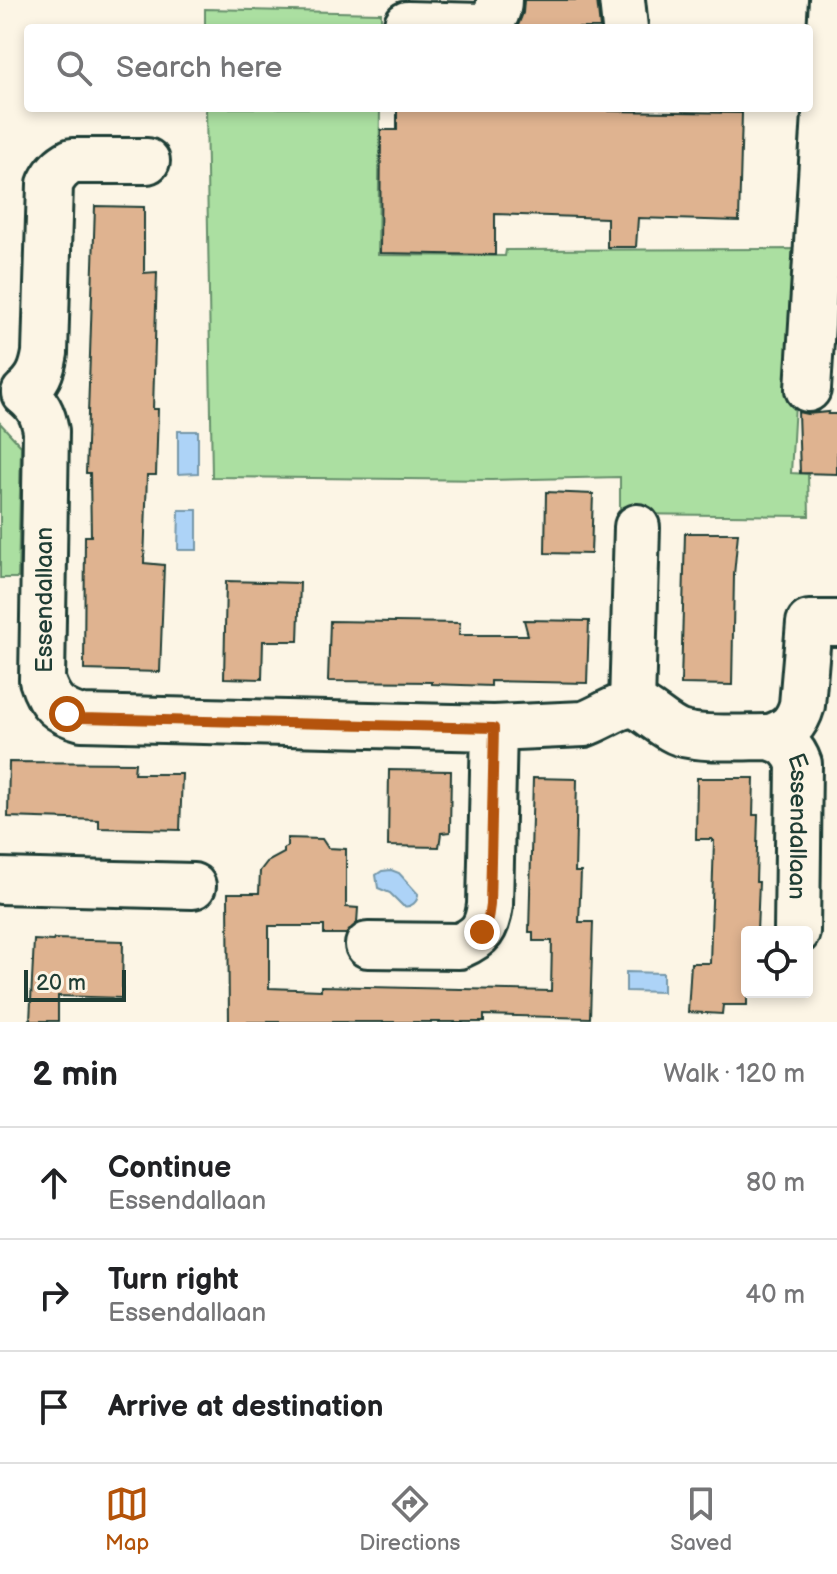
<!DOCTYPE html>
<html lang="en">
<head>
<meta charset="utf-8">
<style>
  :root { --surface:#fff; --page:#f2f2f2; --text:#202124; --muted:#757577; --line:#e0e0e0; --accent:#b45309 }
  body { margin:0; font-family:"Balsamiq Sans",sans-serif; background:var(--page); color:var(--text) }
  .controls { position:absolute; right:24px; bottom:24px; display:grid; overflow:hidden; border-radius:8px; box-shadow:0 4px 12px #0003 }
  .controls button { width:72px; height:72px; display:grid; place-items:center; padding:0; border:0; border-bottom:2px solid var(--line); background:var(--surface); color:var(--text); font:40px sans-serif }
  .scale { position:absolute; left:24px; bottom:20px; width:102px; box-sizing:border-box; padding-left:8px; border:4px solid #1f3d34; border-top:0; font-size:22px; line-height:28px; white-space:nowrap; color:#1f3d34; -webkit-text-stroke:6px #fcf5e5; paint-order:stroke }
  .stop { position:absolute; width:24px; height:24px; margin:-18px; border:6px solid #b45309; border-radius:50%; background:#fff }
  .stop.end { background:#b45309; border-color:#fff; box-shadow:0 2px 8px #0008 }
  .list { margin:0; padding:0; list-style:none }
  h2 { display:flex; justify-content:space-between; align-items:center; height:104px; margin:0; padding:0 32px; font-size:34px }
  h2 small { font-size:26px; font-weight:400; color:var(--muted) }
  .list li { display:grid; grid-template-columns:52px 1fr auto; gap:24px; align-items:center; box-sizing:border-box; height:112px; padding:0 32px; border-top:2px solid var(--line) }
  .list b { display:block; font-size:30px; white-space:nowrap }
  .list p { margin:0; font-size:26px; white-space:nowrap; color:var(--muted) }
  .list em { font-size:26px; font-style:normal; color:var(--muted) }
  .icon { flex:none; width:44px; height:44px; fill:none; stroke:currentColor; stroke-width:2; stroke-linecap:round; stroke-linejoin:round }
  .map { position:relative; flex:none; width:837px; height:1022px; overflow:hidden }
  .search { position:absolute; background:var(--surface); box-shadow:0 4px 12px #0003; left:24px; right:24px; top:24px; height:88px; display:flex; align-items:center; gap:20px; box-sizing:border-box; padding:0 28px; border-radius:8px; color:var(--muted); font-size:30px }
  .sheet { height:440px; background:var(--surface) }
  nav { display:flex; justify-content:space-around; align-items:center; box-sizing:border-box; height:112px; border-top:2px solid var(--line); background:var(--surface); font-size:22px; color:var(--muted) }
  nav a { display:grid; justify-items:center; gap:4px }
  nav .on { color:var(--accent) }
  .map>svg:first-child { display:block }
  .green { fill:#abdfa1; stroke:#658e6a; stroke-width:2 }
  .water { fill:#add3f7; stroke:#7497a9; stroke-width:2 }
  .building { fill:#dfb390; stroke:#1f3d34; stroke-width:2 }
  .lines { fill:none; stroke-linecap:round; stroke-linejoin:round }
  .minor-casing { stroke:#1f3d34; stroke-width:50 }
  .minor { stroke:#fcf5e5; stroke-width:44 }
  .route { stroke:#b45309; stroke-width:10 }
  .labels { text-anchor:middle; stroke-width:6; stroke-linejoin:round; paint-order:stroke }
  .street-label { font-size:24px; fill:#1f3d34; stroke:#fcf5e5 }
</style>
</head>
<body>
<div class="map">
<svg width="837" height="1022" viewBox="0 0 837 1022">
  <rect width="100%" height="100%" fill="#fcf5e5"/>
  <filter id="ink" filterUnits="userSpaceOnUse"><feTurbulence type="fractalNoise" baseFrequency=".0125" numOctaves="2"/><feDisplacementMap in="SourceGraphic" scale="16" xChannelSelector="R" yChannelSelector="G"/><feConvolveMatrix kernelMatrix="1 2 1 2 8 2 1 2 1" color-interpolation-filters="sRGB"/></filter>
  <g filter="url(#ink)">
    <g class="green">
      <path d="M205 9 381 13V28H205Z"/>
      <path d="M206 108H380L378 255 505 256 506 250 804 249 791 473 808 474 809 516 620 514V477L492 480 212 477Z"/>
      <path d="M0 423 21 446 18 578H0Z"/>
    </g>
    <g class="water">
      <path d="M178 431H198V473L178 474Z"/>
      <path d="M179 510H197V550H178Z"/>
      <path d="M391 870 399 873 418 894C418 902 411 908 403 906L390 893 378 888 376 875 382 871Z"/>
      <path d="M626 972 663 973V992L626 991Z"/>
    </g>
    <g class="building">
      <path d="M524 0H597L600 28H517L523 13Z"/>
      <path d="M397 108H609V111L742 113 739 221 638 218 636 247H607V218L495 214V255L380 253 381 130H397Z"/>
      <path d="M95 206 144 207V273L157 272 153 409H158L156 475H147L144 563 164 565 160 672 84 670 85 536H91L90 473H86Z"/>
      <path d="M798 412 807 414 829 412 828 414H837V474L800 473Z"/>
      <path d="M546 492 593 494 591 554 545 553Z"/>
      <path d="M685 533H738L734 575 732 685 681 684Z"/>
      <path d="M226 581 300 583 298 641H263L262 679 224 678Z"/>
      <path d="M524 620 589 621 587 683 491 681V686L432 684V682L328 681 330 621 460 623 459 635H528Z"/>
      <path d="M9 762 135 763 134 774H182L180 830 99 828V820L8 817Z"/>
      <path d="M389 770 451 771 450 832 441 833 439 847 388 846Z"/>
      <path d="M533 778 577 779 575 872H581L579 922H593L590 1018 484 1015V1022H229L228 893H259L260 871 267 862 284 853V848L287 847V838L322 839 328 848 346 849V907L358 908 357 923 346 934H324V926H269V988L321 990V986L551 991 552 941H533V932H529Z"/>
      <path d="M697 778H754L753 815H758L756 882H759L757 932H747V1005H723L722 1014 688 1012 691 963H710L714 841H712V839H696Z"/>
      <path d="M54 939 123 941 122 998 58 996V1021H30L34 940 53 941Z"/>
    </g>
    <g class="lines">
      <defs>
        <g id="minor">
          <path d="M622 0 625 28"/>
          <path d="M407 24 481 26C494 22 499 13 499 0"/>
          <path id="s1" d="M147 161H72C61 167 56 172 50 184L45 353C42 371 38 381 24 393 38 404 43 414 46 431L42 680C49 703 59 712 82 718L494 728 584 724C597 720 621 704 631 705 645 706 664 728 680 733 702 740 745 737 769 737 785 741 794 749 799 764L797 932"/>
          <path d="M808 389 832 0"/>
          <path d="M632 705 637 527"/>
          <path d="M769 737C788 732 797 723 802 705L809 623H837"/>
          <path d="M0 881 193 886"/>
          <path d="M368 945 459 946C481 937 487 928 490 905L494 728"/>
        </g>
      </defs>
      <use href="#minor" class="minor-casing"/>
      <use href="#minor" class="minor"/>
    </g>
  </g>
  <g class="lines" filter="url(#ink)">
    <path class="route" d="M67 714 82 718 494 728 490 905 488 919 482 932"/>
  </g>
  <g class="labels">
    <g class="street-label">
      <text transform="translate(44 600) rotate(-90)" y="8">Essendallaan</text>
      <text dy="8" stroke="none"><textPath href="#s1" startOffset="1480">Essendallaan</textPath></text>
    </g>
  </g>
</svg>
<div class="controls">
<button><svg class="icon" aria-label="locate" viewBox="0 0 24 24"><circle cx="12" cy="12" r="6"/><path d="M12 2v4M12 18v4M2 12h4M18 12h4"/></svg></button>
</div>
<div class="scale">20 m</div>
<div class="stop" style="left:67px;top:714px"></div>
<div class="stop end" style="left:482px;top:932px"></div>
<div class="search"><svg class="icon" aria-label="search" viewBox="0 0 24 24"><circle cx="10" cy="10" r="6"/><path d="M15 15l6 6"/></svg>Search here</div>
</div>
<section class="sheet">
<h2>2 min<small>Walk · 120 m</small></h2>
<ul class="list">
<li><svg class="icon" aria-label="ahead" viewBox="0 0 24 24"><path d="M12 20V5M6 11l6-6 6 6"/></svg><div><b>Continue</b><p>Essendallaan</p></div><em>80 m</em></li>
<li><svg class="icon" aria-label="right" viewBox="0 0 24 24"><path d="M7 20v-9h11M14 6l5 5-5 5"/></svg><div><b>Turn right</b><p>Essendallaan</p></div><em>40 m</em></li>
<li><svg class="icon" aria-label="arrive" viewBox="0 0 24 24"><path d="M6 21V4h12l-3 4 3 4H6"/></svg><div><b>Arrive at destination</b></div></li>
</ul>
</section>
<nav>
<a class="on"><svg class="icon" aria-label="map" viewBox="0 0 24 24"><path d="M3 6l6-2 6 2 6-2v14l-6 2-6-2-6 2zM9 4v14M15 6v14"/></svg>Map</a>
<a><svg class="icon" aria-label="directions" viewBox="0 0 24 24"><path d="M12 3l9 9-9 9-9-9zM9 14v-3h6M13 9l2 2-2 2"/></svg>Directions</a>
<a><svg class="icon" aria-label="saved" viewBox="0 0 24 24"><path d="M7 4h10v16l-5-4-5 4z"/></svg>Saved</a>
</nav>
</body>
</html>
